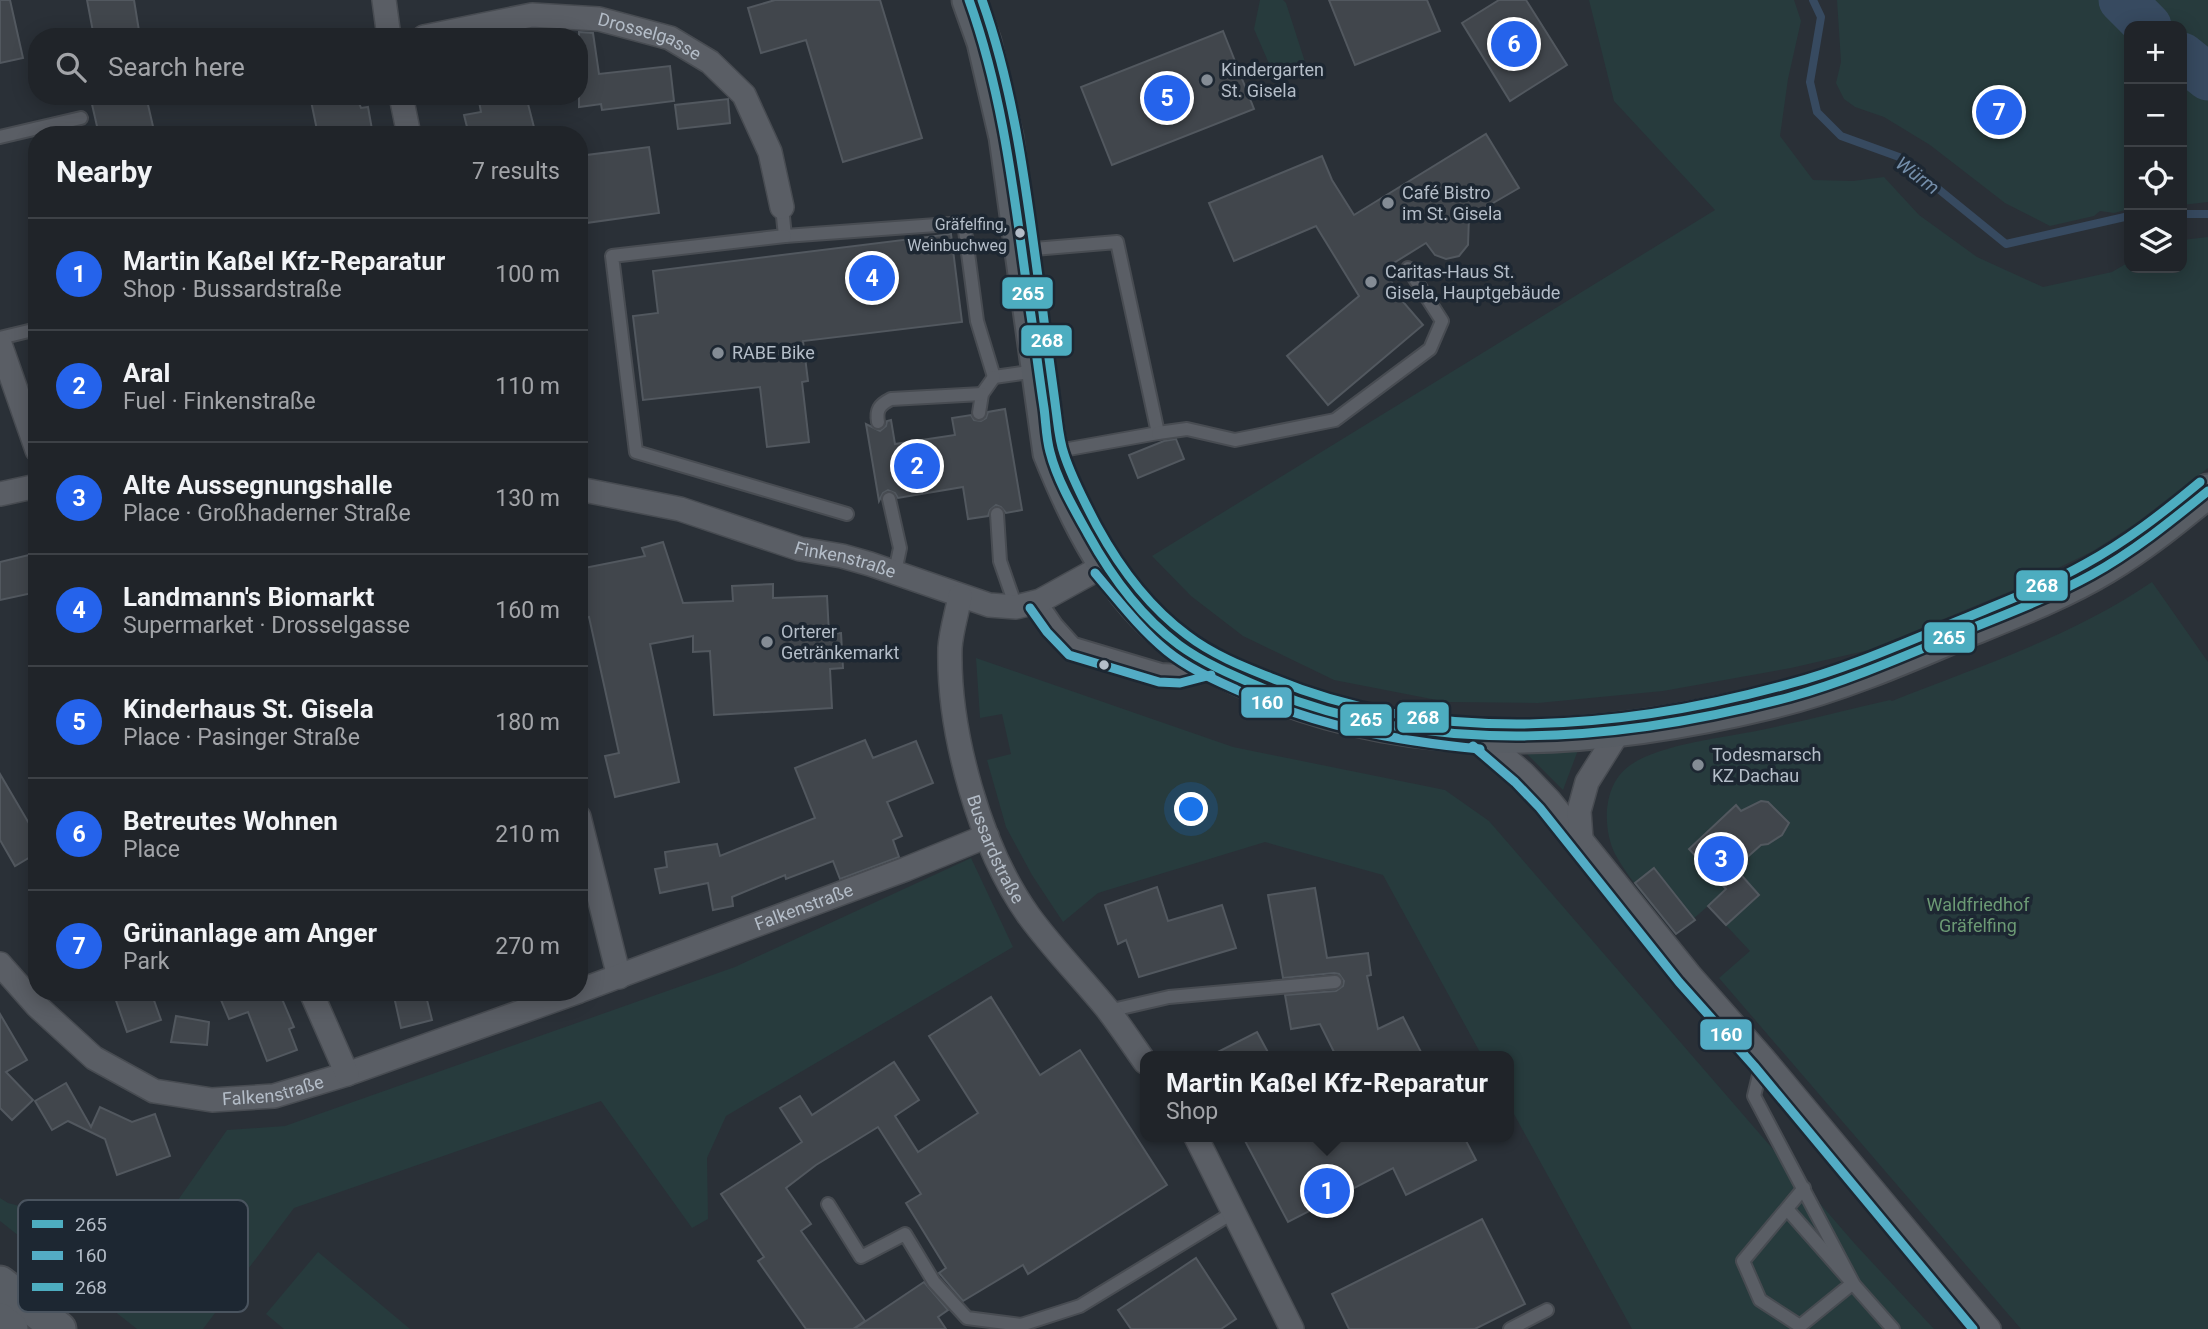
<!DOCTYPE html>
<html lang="en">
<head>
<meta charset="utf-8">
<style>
  :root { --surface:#202429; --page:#2d3035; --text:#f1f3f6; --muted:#a2a4a8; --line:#3d4146; --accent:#2563eb }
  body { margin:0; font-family:Roboto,sans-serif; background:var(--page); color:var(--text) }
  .controls { position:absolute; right:21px; top:21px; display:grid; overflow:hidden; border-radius:14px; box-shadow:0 4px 18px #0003 }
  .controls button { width:63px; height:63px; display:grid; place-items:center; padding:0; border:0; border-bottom:2px solid var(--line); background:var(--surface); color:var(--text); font:35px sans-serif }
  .you { position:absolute; left:1192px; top:810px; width:24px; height:24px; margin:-18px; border:5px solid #fff; border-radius:50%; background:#1a73e8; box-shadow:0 0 0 10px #1a73e833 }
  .badge { display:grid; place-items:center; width:46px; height:46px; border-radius:50%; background:var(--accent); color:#fff; font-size:23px; font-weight:700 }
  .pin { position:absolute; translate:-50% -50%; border:4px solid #fff; box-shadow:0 2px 7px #0006 }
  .popup { position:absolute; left:1140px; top:1051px; width:374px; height:91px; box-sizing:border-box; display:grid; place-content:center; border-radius:14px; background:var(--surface); filter:drop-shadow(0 2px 5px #0005); font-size:23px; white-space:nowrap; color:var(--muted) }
  .popup b { font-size:26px; color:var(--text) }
  .popup::after { content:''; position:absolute; left:50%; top:100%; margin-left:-14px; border:14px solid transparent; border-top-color:var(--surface) }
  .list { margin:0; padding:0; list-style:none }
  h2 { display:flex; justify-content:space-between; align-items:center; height:91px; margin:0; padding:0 28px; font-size:30px }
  h2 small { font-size:23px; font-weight:400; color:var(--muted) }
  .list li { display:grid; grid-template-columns:46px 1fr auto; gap:21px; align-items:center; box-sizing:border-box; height:112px; padding:0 28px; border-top:2px solid var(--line) }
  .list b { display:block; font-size:26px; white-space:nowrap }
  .list p { margin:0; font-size:23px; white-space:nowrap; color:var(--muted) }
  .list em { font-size:23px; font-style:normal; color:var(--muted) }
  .icon { flex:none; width:38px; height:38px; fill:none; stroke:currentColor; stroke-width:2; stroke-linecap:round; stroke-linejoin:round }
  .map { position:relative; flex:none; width:2208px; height:1329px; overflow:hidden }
  .search { position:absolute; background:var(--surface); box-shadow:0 4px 18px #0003; left:28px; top:28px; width:560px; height:77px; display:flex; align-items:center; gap:18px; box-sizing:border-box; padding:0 24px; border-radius:28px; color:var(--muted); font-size:26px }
  .panel { position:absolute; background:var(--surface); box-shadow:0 4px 18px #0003; left:28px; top:126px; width:560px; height:875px; border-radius:28px }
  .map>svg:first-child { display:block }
  .green { fill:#273b3d }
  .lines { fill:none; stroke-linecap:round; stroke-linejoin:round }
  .stream { stroke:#374a60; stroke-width:8 }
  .river { stroke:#374a60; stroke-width:47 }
  .building { fill:#41464c; stroke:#52585f; stroke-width:2 }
  .lane-casing { stroke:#484c52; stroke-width:16 }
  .street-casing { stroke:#484c52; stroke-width:26 }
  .secondary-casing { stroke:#484c52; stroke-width:37 }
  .lane { stroke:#5a5e65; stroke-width:12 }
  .street { stroke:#5a5e65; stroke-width:23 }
  .secondary { stroke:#585d64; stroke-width:33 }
  .bus-1-casing { stroke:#1d2732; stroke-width:14 }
  .bus-2-casing { stroke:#1d2732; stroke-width:14 }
  .bus-3-casing { stroke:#1d2732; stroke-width:14 }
  .bus-1 { stroke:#4dadc0; stroke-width:9 }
  .bus-2 { stroke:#53acc5; stroke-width:9 }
  .bus-3 { stroke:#4dadc0; stroke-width:9 }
  .poi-dot { fill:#848c95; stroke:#1d2732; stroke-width:2.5 }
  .bus-dot { fill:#b4bdc8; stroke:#1d2732; stroke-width:2.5 }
  .labels { text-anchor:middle; stroke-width:7; stroke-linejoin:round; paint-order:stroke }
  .bus-label { font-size:16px; fill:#b4bdc8; stroke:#1d2732; text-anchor:end }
  .street-label { font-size:18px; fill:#b4bdc8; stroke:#1d2732 }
  .poi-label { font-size:18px; fill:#b4bdc8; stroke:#1d2732; text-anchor:start }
  .park-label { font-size:18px; fill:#6b9974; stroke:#1d2732 }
  .water-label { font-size:19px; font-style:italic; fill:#758fab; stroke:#1d2732 }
  .key { fill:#1d2732; stroke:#4a545f; stroke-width:2 }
  .key-label { font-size:19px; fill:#b4bdc8 }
  .line-badge { stroke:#1d2732; stroke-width:2.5 }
  .badge-label { font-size:19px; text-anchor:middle; font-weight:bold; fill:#fff }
</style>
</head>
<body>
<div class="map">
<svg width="2208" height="1329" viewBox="0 0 2208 1329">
  <rect width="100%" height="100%" fill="#2a3037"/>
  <g class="green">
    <path d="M1260 0H1283L1286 3 1305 62 1284 70 1270 66 1254 29Z"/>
    <path d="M1589 0H1794L1801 21 1788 79 1780 136 1813 180 1853 181 1884 177 1919 215 1977 257 2043 287 2112 272 2129 262V268H2182V240L2208 237V468L2135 524 2093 551 2011 591 1869 650 1791 668 1663 691 1538 703 1447 702 1334 680 1243 636 1191 596 1152 556 1715 210 1614 101Z"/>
    <path d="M1837 0H2208V202L2182 205V26H2129V209L2114 213 2100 211 2094 216 2050 226 2005 203 1930 145 1884 117 1855 107 1844 99 1836 83 1841 62Z"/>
    <path d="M2152 582 2208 662V1329H2021L1719 978 1750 951 1708 906 1676 934C1656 909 1631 883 1615 854 1602 827 1603 785 1629 766 1659 744 1723 738 1761 730 1804 721 1847 710 1890 700L1892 701C1980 666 2073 636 2152 582Z"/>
    <path d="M976 658 1233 747 1445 790 1489 821 1855 1244 1934 1329H1632L1509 1105V1056H1482L1383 875 1265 842 1098 893 1063 922 1032 875 1006 827 987 760 1011 754 1002 714 980 718Z"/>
    <path d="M1578 750 1563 790 1527 754Z"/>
    <path d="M971 858 1013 947 726 1116 707 1158 708 1219 692 1228 601 1101 294 1208 203 1329H137L0 1221V1198L8 1203 124 1233 162 1223 227 1130 285 1126 735 967Z"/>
    <path d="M318 1252 410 1329H284L266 1314Z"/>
  </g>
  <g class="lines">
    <g class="stream">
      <path d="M1813 0 1821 17 1810 82 1817 112 1841 136 1899 157 2006 244 2129 216"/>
      <path d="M2182 214H2208"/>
    </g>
    <g class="river">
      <path d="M2122 0 2148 26"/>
      <path d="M2182 56 2208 77"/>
    </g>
  </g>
  <g class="building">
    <path d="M0 0H10L23 58 0 63Z"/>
    <path d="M87 0H134L140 37H94Z"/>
    <path d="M775 0H880L922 138 843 162 806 40 761 53 748 8Z"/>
    <path d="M1329 0H1427L1440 31 1355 65Z"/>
    <path d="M1499 0H1526L1567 65 1510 101 1462 23Z"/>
    <path d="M1223 31 1254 109 1112 165 1081 87Z"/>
    <path d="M579 32 593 33 599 74 670 66 674 101 602 110 601 104 579 107Z"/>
    <path d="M105 96H146L155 135H99L91 100Z"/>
    <path d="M310 96H356L361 108 368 107 373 135H318Z"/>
    <path d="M478 96H526L536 135H469L464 115 481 112Z"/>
    <path d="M728 99 730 123 678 129 675 105Z"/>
    <path d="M1486 134 1519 188 1469 217 1468 245 1459 256 1446 259 1435 255 1426 243 1384 269 1404 303 1423 325 1328 405 1287 356 1359 296 1316 226 1234 261 1209 203 1322 156 1332 180 1354 215Z"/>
    <path d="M649 147 659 213 586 223 579 173V156Z"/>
    <path d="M951 234 962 322 803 341 808 381 802 382 809 442 767 447 760 387 643 400 633 316 658 313 653 271Z"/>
    <path d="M1005 409 1022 510 1006 513 1001 507 996 505 990 510 988 516 968 519 963 487 898 498 895 493 888 490 883 493 879 501 866 424 880 431 886 426 887 421 891 420 895 444 955 435 952 418 971 415 974 420 981 421 986 418 988 412Z"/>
    <path d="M1176 439 1184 459 1138 478 1129 455 1164 441Z"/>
    <path d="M663 542 683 603 733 601 732 586 773 584V598L827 596 829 634 841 633 843 668 830 669 832 708 714 715 710 651 693 652V636L650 644 679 782 615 797 605 756 619 753 589 617 579 619V569L645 556 642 548Z"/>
    <path d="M37 553V592L0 600V562Z"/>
    <path d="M865 740 873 758 916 741 933 783 887 802 902 836 893 840 899 857 840 879 833 861 786 879 785 875 732 897 733 906 713 910 708 883 660 893 655 869 667 867 665 852 717 844 720 856 815 818 795 768Z"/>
    <path d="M0 774 37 837V853L15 866 0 840Z"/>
    <path d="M1761 801 1768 802 1789 823 1782 835 1768 844 1761 845 1735 868 1759 895 1726 925 1708 906 1726 889 1689 849 1736 805 1741 811Z"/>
    <path d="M1654 868 1695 920 1676 934 1635 883Z"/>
    <path d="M1157 887 1168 921 1222 905 1236 948 1139 977 1126 940 1118 944 1105 905Z"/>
    <path d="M1315 888 1327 958 1368 953 1371 975 1367 976 1378 1029 1403 1017 1423 1056H1336L1320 1024 1291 1029 1285 995 1336 991 1343 986 1344 981 1339 974 1334 973 1283 978 1268 895Z"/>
    <path d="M113 992H151L161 1020 127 1032Z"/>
    <path d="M239 992H295V994L282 999 294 1027 289 1029 297 1050 267 1061 248 1012 229 1019 221 1000Z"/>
    <path d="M393 992H425L432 1020 401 1028Z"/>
    <path d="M991 997 1040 1075 1080 1050 1167 1185 1028 1274 1023 1265 963 1301 939 1273 946 1268 906 1203 921 1194 878 1127 816 1165 786 1188 811 1224 801 1231 865 1321 853 1329H806L758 1261 764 1257 721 1194 802 1142 780 1108 800 1096 812 1115 894 1062 919 1100 895 1116 918 1152 978 1113 929 1036Z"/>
    <path d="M0 1014 27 1060 6 1072 33 1100 12 1120 0 1108Z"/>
    <path d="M176 1016 209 1022 207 1045 171 1042Z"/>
    <path d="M1257 1032 1270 1056H1210Z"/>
    <path d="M66 1083 91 1127 100 1107 132 1122 155 1114 170 1156 117 1175 105 1139 68 1121 52 1130 35 1101Z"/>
    <path d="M1243 1137H1464L1476 1160 1406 1195 1393 1168 1288 1222Z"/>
    <path d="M1482 1219 1525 1304 1475 1329H1349L1332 1294Z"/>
    <path d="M1196 1258 1236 1319 1221 1329H1131L1118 1310Z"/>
    <path d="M924 1282 948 1310 938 1317 946 1329H854Z"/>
  </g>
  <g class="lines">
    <defs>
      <g id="lane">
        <path d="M0 137 81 118"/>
        <path d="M782 207 785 236 964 223 977 321 994 377 1037 371"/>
        <path d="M785 236 612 256 636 452 847 514"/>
        <path d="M1022 250 1117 242 1158 433 1052 452"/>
        <path d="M0 338 37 329"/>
        <path d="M979 413 982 394 994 377"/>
        <path d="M878 422C876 410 879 405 891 399L982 394"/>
        <path d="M1158 433 1187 429 1235 440 1335 420 1430 349 1442 321 1408 268"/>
        <path d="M889 499 900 548 895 572"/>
        <path d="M997 514 1000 561 1016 607"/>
        <path d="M1040 601 1056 624 1074 644 1161 670 1178 671 1200 665"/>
        <path d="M1108 1011 1169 997 1335 982"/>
        <path d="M1763 1059 1754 1096 1853 1283 1800 1326 1760 1300 1743 1261 1804 1188"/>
        <path d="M828 1204 861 1257 905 1234 934 1282 967 1318 1021 1325 1080 1306 1234 1212"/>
        <path d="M1787 1209 1893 1329"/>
        <path d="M1510 1329 1547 1310"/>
      </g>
      <g id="street">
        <path d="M384 0 389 37"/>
        <path id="s1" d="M424 37 532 15 599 19 670 38 710 62 744 95 770 152 782 207"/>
        <path d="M401 96 409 135"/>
        <path d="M0 344 37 450"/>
        <path id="s2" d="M579 489 680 509 800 549 842 556 870 564 989 605 1016 607 1040 601 1105 565"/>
        <path d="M0 494 37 486"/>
        <path id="s3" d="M960 596C957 613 951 631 950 648 948 732 980 848 1029 916 1053 949 1082 978 1108 1010 1121 1027 1133 1045 1145 1062"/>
        <path d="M1481 737 1523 773 1549 800 1689 974 1763 1058 1989 1329"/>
        <path d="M579 817 619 977"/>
        <path d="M1581 839 1579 811 1587 782 1619 731"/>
        <path id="s4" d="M0 964 37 1006 94 1058 154 1091 212 1100 274 1096 347 1074 577 992"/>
        <path id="s5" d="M579 991 906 869 987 836"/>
        <path d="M311 992 347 1074"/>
        <path d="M1196 1137 1292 1329"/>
      </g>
      <g id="secondary">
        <path d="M969 0 984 42 1006 137 1050 453C1078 523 1113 593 1174 641 1193 656 1216 667 1238 678 1403 759 1596 744 1770 702 1837 686 1902 658 1965 631 2012 612 2062 593 2105 567 2142 545 2175 518 2208 491"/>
        <path d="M0 1283 59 1329"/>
        <path d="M0 1320 11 1329"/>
      </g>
    </defs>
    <use href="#lane" class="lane-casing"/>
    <use href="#street" class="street-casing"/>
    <use href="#secondary" class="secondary-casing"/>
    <use href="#lane" class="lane"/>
    <use href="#street" class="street"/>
    <use href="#secondary" class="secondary"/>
    <defs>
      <path id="bus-1" d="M969 0C1005 100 1015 205 1030 309 1035 342 1039 375 1044 408 1046 422 1046 438 1050 452 1057 480 1074 509 1088 534 1111 576 1140 616 1179 645 1205 664 1237 677 1267 690 1432 758 1621 742 1790 697 1851 680 1909 654 1967 630 2009 613 2051 597 2091 575 2133 552 2171 521 2208 491"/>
      <g id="bus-2">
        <path d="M1095 573C1118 600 1140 629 1167 651 1188 668 1213 679 1237 690 1315 726 1396 741 1480 749"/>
        <path d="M1030 608 1047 632 1069 655 1159 682 1180 683 1211 675"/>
        <path d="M1473 746 1515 782 1540 808 1679 982 1754 1066 1973 1329"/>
      </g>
      <path id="bus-3" d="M982 0C1018 101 1028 208 1043 313 1047 346 1052 378 1056 410 1058 424 1059 440 1064 454 1072 479 1085 503 1097 526 1120 568 1149 607 1187 635 1213 655 1244 667 1274 679 1435 746 1623 730 1789 684 1849 668 1906 642 1963 619 2004 602 2046 586 2085 564 2127 541 2164 512 2200 482"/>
    </defs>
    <use href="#bus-1" class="bus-1-casing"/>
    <use href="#bus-2" class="bus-2-casing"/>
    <use href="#bus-3" class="bus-3-casing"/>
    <use href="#bus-1" class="bus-1"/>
    <use href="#bus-2" class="bus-2"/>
    <use href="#bus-3" class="bus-3"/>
  </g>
  <g class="poi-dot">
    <circle cx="1207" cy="80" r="7"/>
    <circle cx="1388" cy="203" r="7"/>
    <circle cx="1371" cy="282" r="7"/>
    <circle cx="718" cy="353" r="7"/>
    <circle cx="767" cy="642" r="7"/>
    <circle cx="1698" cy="765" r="7"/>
  </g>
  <g class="bus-dot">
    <circle cx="1020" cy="233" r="6"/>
    <circle cx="1104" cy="665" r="6"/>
  </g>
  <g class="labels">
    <g class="bus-label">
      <text x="1007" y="230">Gräfelfing,<tspan x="1007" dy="21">Weinbuchweg</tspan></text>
    </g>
    <g class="street-label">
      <text dy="6" stroke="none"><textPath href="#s1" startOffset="231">Drosselgasse</textPath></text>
      <text dy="6" stroke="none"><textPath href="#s2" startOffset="276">Finkenstraße</textPath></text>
      <text dy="6" stroke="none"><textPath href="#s3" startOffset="261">Bussardstraße</textPath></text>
      <text dy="6" stroke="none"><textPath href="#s5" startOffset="240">Falkenstraße</textPath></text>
      <text dy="6" stroke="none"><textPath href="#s4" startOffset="322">Falkenstraße</textPath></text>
    </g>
    <g class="poi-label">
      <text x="1221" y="76">Kindergarten<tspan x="1221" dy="21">St. Gisela</tspan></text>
      <text x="1402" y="199">Café Bistro<tspan x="1402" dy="21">im St. Gisela</tspan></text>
      <text x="1385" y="278">Caritas-Haus St.<tspan x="1385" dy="21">Gisela, Hauptgebäude</tspan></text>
      <text x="732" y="359">RABE Bike</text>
      <text x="781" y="638">Orterer<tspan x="781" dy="21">Getränkemarkt</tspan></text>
      <text x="1712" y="761">Todesmarsch<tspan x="1712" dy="21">KZ Dachau</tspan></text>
    </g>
    <g class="park-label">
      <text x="1978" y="911">Waldfriedhof<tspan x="1978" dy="21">Gräfelfing</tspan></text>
    </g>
    <g class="water-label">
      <text transform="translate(1918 175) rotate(37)" y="7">Würm</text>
    </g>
  </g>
  <rect x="18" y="1200" width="230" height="112" rx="10" class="key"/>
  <rect x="32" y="1220" width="31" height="8" fill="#4dadc0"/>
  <rect x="32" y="1251" width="31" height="9" fill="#53acc5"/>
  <rect x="32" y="1283" width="31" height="8" fill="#4dadc0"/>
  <g class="key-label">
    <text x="75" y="1231">265</text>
    <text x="75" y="1262">160</text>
    <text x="75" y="1294">268</text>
  </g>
  <g class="line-badge">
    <rect x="1001" y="276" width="53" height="34" rx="7" fill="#4dadc0"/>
    <rect x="1020" y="324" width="53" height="33" rx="7" fill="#4dadc0"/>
    <rect x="2015" y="569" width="54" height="33" rx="7" fill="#4dadc0"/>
    <rect x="1923" y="621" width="53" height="33" rx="7" fill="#4dadc0"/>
    <rect x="1240" y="686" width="53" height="33" rx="7" fill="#53acc5"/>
    <rect x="1396" y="701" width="54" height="33" rx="7" fill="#4dadc0"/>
    <rect x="1339" y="703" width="54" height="34" rx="7" fill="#4dadc0"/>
    <rect x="1699" y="1018" width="54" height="33" rx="7" fill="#53acc5"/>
  </g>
  <g class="badge-label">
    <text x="1028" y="300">265</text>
    <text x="1047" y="347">268</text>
    <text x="2042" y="592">268</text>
    <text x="1949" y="644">265</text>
    <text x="1267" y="709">160</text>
    <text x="1423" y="724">268</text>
    <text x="1366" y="726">265</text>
    <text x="1726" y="1041">160</text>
  </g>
</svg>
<div class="controls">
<button>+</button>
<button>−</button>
<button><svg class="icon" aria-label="locate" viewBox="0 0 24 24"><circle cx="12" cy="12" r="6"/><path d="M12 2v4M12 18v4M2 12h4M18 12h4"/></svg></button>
<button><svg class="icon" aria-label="layers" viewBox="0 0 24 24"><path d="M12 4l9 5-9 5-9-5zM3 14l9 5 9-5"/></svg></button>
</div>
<div class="you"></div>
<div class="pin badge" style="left:1327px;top:1191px">1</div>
<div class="popup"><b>Martin Kaßel Kfz-Reparatur</b>Shop</div>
<div class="pin badge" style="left:917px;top:466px">2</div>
<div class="pin badge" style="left:1721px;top:859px">3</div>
<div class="pin badge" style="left:872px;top:278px">4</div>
<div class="pin badge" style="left:1167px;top:98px">5</div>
<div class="pin badge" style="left:1514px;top:44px">6</div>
<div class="pin badge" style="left:1999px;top:112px">7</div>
<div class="search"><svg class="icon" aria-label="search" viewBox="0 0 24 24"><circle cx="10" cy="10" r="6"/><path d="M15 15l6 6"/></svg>Search here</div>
<section class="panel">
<h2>Nearby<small>7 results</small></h2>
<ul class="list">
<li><span class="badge">1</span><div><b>Martin Kaßel Kfz-Reparatur</b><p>Shop · Bussardstraße</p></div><em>100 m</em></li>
<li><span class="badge">2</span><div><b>Aral</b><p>Fuel · Finkenstraße</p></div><em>110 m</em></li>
<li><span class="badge">3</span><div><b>Alte Aussegnungshalle</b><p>Place · Großhaderner Straße</p></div><em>130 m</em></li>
<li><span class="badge">4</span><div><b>Landmann's Biomarkt</b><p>Supermarket · Drosselgasse</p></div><em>160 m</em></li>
<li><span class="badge">5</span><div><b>Kinderhaus St. Gisela</b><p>Place · Pasinger Straße</p></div><em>180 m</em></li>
<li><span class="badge">6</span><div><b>Betreutes Wohnen</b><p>Place</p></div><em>210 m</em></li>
<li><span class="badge">7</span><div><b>Grünanlage am Anger</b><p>Park</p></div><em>270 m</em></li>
</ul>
</section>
</div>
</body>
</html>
